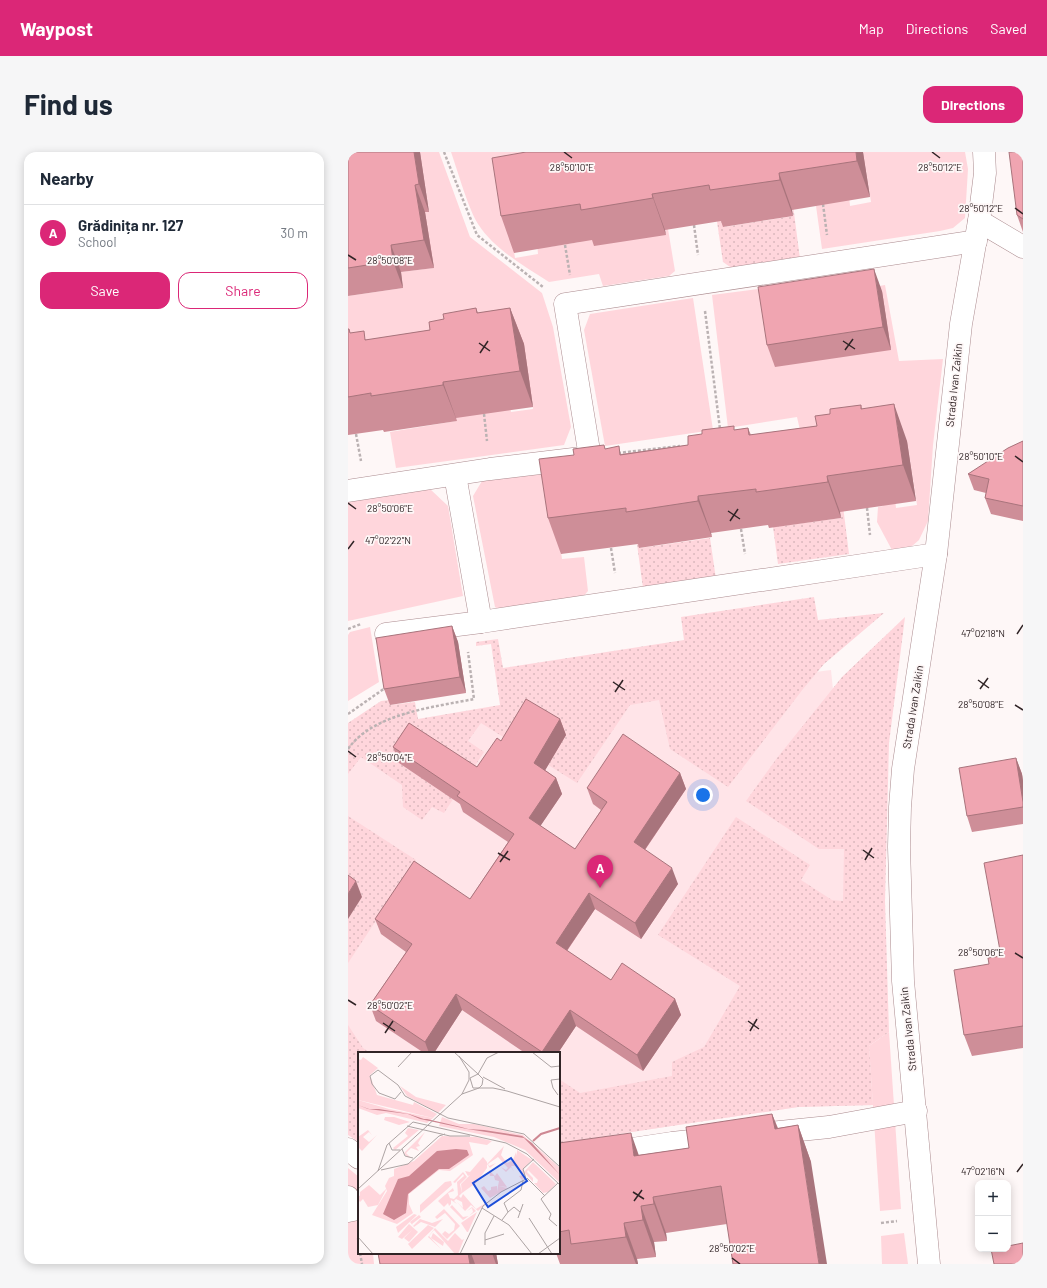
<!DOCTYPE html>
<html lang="en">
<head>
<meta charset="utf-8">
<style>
  :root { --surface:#fff; --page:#f6f6f7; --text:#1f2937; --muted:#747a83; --line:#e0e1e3; --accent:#db2777 }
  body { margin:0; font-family:Barlow,sans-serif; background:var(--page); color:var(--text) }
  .controls { position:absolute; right:12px; bottom:12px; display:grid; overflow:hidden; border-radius:8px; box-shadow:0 2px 10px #0003 }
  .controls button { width:36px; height:36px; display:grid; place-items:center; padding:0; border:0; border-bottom:1px solid var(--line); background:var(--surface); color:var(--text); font:20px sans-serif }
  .you { position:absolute; left:355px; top:643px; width:14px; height:14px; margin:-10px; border:3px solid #fff; border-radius:50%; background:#1a73e8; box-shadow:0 0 0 6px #1a73e833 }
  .badge { display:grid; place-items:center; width:26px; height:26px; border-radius:50%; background:var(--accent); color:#fff; font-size:13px; font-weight:700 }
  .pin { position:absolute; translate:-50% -33px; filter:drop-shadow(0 1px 2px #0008) }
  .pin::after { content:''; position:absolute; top:21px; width:14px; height:12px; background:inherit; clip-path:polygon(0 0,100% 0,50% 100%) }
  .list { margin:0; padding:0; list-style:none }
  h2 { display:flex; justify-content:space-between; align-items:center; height:52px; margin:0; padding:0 16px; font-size:17px }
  h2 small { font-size:13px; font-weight:400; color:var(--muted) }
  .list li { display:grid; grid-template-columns:26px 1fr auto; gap:12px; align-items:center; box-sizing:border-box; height:56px; padding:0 16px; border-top:1px solid var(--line) }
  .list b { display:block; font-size:15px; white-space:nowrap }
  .list p { margin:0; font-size:13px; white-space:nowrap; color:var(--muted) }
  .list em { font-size:13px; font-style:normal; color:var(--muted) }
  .actions { display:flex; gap:8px; padding:12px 16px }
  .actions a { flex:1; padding:9px 0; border:1px solid var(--accent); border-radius:12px; text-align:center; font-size:14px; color:var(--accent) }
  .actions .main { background:var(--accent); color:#fff }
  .map { position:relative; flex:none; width:675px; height:1112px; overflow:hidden; border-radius:12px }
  header { display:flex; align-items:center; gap:24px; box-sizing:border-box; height:56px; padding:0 20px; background:var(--accent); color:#fff }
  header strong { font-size:19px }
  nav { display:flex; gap:22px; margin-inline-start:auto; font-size:14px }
  .intro { display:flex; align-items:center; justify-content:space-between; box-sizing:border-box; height:96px; padding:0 24px }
  h1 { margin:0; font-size:28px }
  .button { padding:10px 18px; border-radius:12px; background:var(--accent); color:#fff; font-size:14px; font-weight:700 }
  main { display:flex; gap:24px; padding:0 24px }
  aside { flex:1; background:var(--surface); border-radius:12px; box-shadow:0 2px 10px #0003 }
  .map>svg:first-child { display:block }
  .built { fill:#ffe4e8 }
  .grass { fill:#ffd6dc }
  .garden { fill:url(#garden-dots) }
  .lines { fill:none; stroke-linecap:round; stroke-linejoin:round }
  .minor-casing { stroke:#ab8b8f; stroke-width:23 }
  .path { stroke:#bbb2b3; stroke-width:2.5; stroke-dasharray:3 2; stroke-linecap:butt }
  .minor { stroke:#fff; stroke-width:22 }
  .wall { fill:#ce8e98 }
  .shaded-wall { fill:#a8747c }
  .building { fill:#f0a5b1; stroke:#a8747c }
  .ticks { fill:none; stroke:#302426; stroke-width:1.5 }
  .labels { text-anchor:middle; stroke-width:3.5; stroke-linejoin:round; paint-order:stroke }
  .street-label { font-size:11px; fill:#302426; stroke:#fef7f7 }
  .inset-river { fill:none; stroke:#ce8792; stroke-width:2 }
  .inset-road { fill:none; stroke:#aca3a3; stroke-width:1 }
  .view { fill:#1d4ed8; fill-opacity:0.15; stroke:#1d4ed8; stroke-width:2 }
  .inset-edge { fill:none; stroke:#302426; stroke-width:2 }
  .ticks-label { font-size:10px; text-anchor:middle; fill:#302426; stroke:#fef7f7; stroke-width:3.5; stroke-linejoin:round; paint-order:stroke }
</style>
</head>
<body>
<header>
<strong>Waypost</strong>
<nav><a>Map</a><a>Directions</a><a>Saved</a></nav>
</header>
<div class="intro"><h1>Find us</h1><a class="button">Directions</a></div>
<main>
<aside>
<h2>Nearby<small></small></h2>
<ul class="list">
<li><span class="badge">A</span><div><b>Grădinița nr. 127</b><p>School</p></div><em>30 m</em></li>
</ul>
<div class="actions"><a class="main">Save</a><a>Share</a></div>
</aside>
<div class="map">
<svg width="675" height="1112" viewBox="0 0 675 1112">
  <defs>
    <pattern id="garden-dots" width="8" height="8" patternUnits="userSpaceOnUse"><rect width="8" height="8" fill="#ffd6dc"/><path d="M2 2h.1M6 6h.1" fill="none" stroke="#dbb8bd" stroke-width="1.8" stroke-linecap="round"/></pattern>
  </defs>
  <rect width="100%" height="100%" fill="#fef7f7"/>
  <path class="built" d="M483 518 521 894 525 953 450 955 211 991V901H11L0 967V579Z"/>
  <g class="grass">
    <path d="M72 0H91L122 85 194 141 205 175 223 275 216 293 48 316 42 280 108 269 107 258 161 249 163 260 185 257 176 193 0 215V144L55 136 53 120 85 116 77 60 81 59Z"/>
    <path d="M103 0H433L157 42 167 106 190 102 189 90 200 95 232 90V85L318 83 316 71H319L327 119 321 124 255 134 251 122 201 130C176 114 146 97 130 72 120 56 110 20 103 0Z"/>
    <path d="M515 0H617L620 17 617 66 605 76 592 79 474 97 468 54 501 43 502 54 523 50Z"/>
    <path d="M537 133 551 209 595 207 585 293 580 369 571 388 556 401 545 400 529 370 530 355 535 354V347L547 346 548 356 569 353 559 289 460 313 449 265 380 276 364 143 417 136 430 151Z"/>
    <path d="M345 146 365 278 257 294 236 178 242 162Z"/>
    <path d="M371 300 205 343 214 407 236 405 240 439 233 447 152 458 147 455 125 344 134 329Z"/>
    <path d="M82 337 100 354 115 444 0 469V346Z"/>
    <path d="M22 475 31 530 0 549V483L2 480Z"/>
    <path d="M541 880 553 1057 532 1059 521 894Z"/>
    <path d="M0 1016 11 1025V1101H25L26 1112H0Z"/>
    <path d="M556 1081 560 1112H534L533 1084Z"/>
  </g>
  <g class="garden">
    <path d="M445 53 452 107 385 117 375 110 368 63 374 62 376 75 445 64 444 54Z"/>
    <path d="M491 354H495L501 402 430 412 425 375 493 366Z"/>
    <path d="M288 385 292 396 362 386 368 427 295 436Z"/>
    <path d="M466 445 470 468 536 461 476 512 455 537 380 635 322 597 311 548 282 553 229 631 133 571 120 589 136 600 96 661 84 655 74 668 55 655 54 633 13 605 0 622V571L33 549 41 548 42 553 67 550 70 567 152 553 143 492 128 494V490L150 487 155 516 336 488 333 465Z"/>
    <path d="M557 465 541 591 537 749 541 880 521 894 525 953 450 955 211 991V927L232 941 324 924V910L356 895 392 834 310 783 388 665 462 713 453 728 484 748 495 749 496 697H471L398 649 429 606 494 525Z"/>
    <path d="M0 664 68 708 0 811Z"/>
    <path d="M0 873 15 896 22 901H11V990L0 983Z"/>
  </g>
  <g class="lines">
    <defs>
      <g id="minor">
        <path d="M631 69 675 95"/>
        <path d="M107 323 133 470 588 402"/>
        <path d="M0 339 142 317 242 305 217 152 628 89"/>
        <path d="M38 482 133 470"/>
        <path d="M422 981 481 975 568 959"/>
        <path d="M0 997 11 1006"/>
        <path d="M211 1008 324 991 370 986"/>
        <path d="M0 1045 5 1058 0 1059"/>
        <path d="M581 1112 555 829 551 695 552 655 555 617 588 402 613 172 631 69 637 21 636 0"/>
      </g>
    </defs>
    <use href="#minor" class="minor-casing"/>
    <g class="path">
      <path d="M96 0 129 83 195 135"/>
      <path d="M475 52 479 83"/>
      <path d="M346 73 350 103"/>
      <path d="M217 93 222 123"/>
      <path d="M357 159 372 277"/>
      <path d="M136 262 139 289"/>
      <path d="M8 282 13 309"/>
      <path d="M270 301 332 294"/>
      <path d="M519 356 522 383"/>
      <path d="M393 377 397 402"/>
      <path d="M263 396 267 421"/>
      <path d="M0 477 13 472"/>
      <path d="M0 562 37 536"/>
      <path d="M0 597C25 561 87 555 126 547L120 500"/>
      <path d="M533 1071 549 1069"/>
      <path d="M10 1086 11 1094"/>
      <path d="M12 1101 14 1112"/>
    </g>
    <use href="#minor" class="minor"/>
  </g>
  <g class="wall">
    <path d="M0 0H72L81 60H77L86 116 53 120 55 136 0 144Z"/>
    <path d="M178 0H515L522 45 444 58 445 64 375 75 373 69 317 78 318 83 246 94 244 88 166 101 153 64Z"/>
    <path d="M675 0V80L669 63Z"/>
    <path d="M534 139 543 198 427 215 419 193Z"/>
    <path d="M128 156 130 161 162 156 176 192 185 255 108 266 109 269 36 280 35 278 0 283V177H1L2 181 19 188 82 178 96 167Z"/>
    <path d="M513 253 514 257 559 289 568 349 492 360 493 366 421 376 420 373 363 381 364 385 291 396 290 392 213 402 200 366 226 303 257 297 273 302 340 293 388 278 400 276 403 283 469 274 482 262Z"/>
    <path d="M675 289V369L643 362 637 346 638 341 626 338 620 322Z"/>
    <path d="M104 474 110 490 118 541 42 553 36 537Z"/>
    <path d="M212 567 218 583 197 618 208 626 214 642 192 674 227 697 253 658 245 652 239 636 332 621 338 637 297 698 330 732 293 787 247 757 219 799 263 828 327 847 333 863 295 919 228 874 210 901H177L114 858 86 901H76L28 869 22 853 58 800 33 782 27 767 122 747 160 690 115 660 112 652 51 611 45 595 129 615 153 589Z"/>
    <path d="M668 606 674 622 675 629V672L624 680 619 664Z"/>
    <path d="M675 703V896L624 904 616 883 641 812 653 804Z"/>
    <path d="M424 962 430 976 450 973 463 1010 379 1072 318 1081 319 1089 306 1090 308 1105 289 1107 290 1112H212L208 1101H211V991L291 1003 341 996Z"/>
    <path d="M30 1101H148L150 1112H32Z"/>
  </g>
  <g class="shaded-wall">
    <path d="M66 0H72L81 60 71 32Z"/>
    <path d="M508 0H515L522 45 509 9Z"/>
    <path d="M431 21 444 58 445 64 432 28Z"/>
    <path d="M67 33 77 60 86 116 76 88Z"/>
    <path d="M304 42 317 78 318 83 305 46Z"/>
    <path d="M43 93 53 120 55 136 45 109Z"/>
    <path d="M526 117 534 139 543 198 535 175Z"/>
    <path d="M162 156 176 192 185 255 172 219Z"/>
    <path d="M95 230 108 266 109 269 95 233Z"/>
    <path d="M546 252 559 289 568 349 555 313Z"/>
    <path d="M479 324 492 360 493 366 480 330Z"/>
    <path d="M350 344 363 381 364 385 350 349Z"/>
    <path d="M104 474 110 490 118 541 112 525Z"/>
    <path d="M212 567 218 583 192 627 186 611Z"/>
    <path d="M668 606 674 622 675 629V650Z"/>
    <path d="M332 621 338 637 291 706 286 690Z"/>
    <path d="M208 626 214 642 187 682 181 666Z"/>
    <path d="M324 716 330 732 293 787 287 771Z"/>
    <path d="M8 729 14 745 0 767V742Z"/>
    <path d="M241 741 247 757 213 807 208 791Z"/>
    <path d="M108 842 114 858 86 901H81L77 890Z"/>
    <path d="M327 847 333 863 295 919 289 903Z"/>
    <path d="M222 858 228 874 210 901H194V900Z"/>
    <path d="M424 962 438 998 427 977Z"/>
    <path d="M450 973 463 1010 479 1112H471Z"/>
    <path d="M283 981 296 1018 286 1004Z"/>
    <path d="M305 1045 318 1081 319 1089 306 1052Z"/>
    <path d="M293 1054 306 1090 308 1105 295 1068Z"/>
    <path d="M276 1071 289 1107 290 1112H288L278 1085Z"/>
    <path d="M120 1101H123L127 1112H122Z"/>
    <path d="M144 1101H148L150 1112H148Z"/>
  </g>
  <g class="building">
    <path d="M0 0H66L71 32 67 33 76 88 43 93 45 109 0 116Z"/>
    <path d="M178 0H508L509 9 431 21 432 28 362 38 361 33 304 42 305 46 233 58 232 52 153 64 144 6Z"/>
    <path d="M661 0H675V67L669 63Z"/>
    <path d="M526 117 535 175 419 193 410 135Z"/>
    <path d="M128 156 129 161 162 156 172 219 95 230V233L23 244V241L0 245V177H1L2 181 16 179 17 188 82 178 81 170 96 167 95 162Z"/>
    <path d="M546 252 555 313 479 324 480 330 408 340V337L350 344V349L278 360V356L200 366 191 307 226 303 225 297 256 293 257 297 271 294 272 303 340 293V284L354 282V278L386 274V278L400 276 401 283 469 274 467 264 482 262V257L513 253V257Z"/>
    <path d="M675 289V354L637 346 641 327 620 322 660 296Z"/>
    <path d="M104 474 112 525 36 537 28 486Z"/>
    <path d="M178 547 212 567 186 611 208 626 181 666 227 697 259 650 239 636 275 582 332 621 286 690 324 716 287 771 241 741 208 791 263 828 274 811 327 847 289 903 222 858 194 900 108 842 77 890 22 853 64 792 27 767 66 709 122 747 166 682 109 644 112 640 45 595 61 571 129 615 149 586 153 589Z"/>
    <path d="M668 606 675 650V655L619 664 611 616Z"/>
    <path d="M675 703V874L616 883 606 818 641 812 640 806 653 804 636 711Z"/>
    <path d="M0 723 8 729 0 742Z"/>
    <path d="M424 962 427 977 450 973 471 1112H385L373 1034 305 1045 306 1052 293 1054 295 1068 276 1071 278 1085 223 1092 221 1078 211 1080V991L283 981 286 1004 341 996 338 975Z"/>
    <path d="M675 1091V1112H646L643 1097H660V1094Z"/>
    <path d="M30 1101H120L122 1112H32Z"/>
  </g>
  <path class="ticks" d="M216 0 224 6M584 0 592 6M667 56 675 62M0 103 8 108M495 189 507 197M131 191 142 199M497 198 505 187M132 201 140 189M667 304 675 310M0 351 8 357M380 359 392 367M382 369 390 357M0 397 6 389M669 482 675 473M630 528 641 536M265 530 277 538M632 537 640 526M267 540 275 528M667 553 675 558M0 599 8 605M515 698 526 706M150 701 162 708M517 708 524 696M152 710 160 699M667 801 675 806M0 848 8 853M400 869 411 877M35 871 47 879M402 879 409 867M37 881 45 869M669 1020 675 1012M285 1040 296 1047M286 1049 294 1038M384 1106 392 1112"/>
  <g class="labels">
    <g class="street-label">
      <text transform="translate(606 233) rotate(-84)" y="4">Strada Ivan Zaikin</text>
      <text transform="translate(565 555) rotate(-81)" y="4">Strada Ivan Zaikin</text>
      <text transform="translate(560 877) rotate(-96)" y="4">Strada Ivan Zaikin</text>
    </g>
  </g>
  <g transform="translate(10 900)">
    <rect width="202" height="202" fill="#fef7f7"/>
    <path d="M0 48 31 57 75 66 69 71 28 61 19 63 0 56ZM84 65 101 72H116L165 83 202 116V131L167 98 136 85 81 74ZM146 94 143 103 149 111 155 108 158 100 159 104V98L174 108 165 117 168 125 164 128 161 124 165 123 157 114H153L156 120 153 115 148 120 143 115 148 118 150 116 140 105 130 112 131 114 138 111 132 116 129 112ZM125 105 129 110V116L118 131 104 141 103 132 112 123 110 124 107 119 112 120ZM175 110 198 132 190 140 185 141 176 131H179L180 128 170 118 169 120 175 126V130L166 120ZM105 120 109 125 102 132 104 141 96 149 99 152 93 148V152L91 154 90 151 86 155 80 149 95 136 96 139 90 141 92 146 96 147 100 143 99 130 106 124 105 122 97 131 95 130ZM87 130 93 129 94 133 62 161V153ZM105 142 118 157 129 150 120 159 113 153 107 159 98 149 105 156 104 150 98 147 101 144 103 146ZM94 153 105 165 111 164 115 160 114 156 109 159 114 155 118 159 105 168 92 155ZM86 157 102 174 89 187 84 182 87 179 91 182 96 178 97 172 87 161 79 167 77 165ZM119 160 110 180H109L103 171ZM56 162 59 163 40 181 38 175ZM61 163 63 165 54 172 55 174 62 167 74 171 85 167 77 175 63 170 56 175 52 170ZM51 172 60 180 51 190 46 186 54 178 44 187 40 185ZM70 173 76 176 54 197 50 192ZM77 176 90 189 97 181 104 188 106 187 100 202H97L76 178 71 184 83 197 70 185ZM75 181 86 190 85 194 73 186Z" fill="#ffd6dc"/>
    <path d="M84 84 118 85 134 89 129 93 111 90 115 103 92 119 81 118 51 142V152L55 161 39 172 14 163 29 139 27 134 31 126 36 124V117L56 109Z" fill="#ffd6dc"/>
    <path d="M5 5 20 16 12 23 19 43 55 53 56 50 79 62 75 66 0 48V7L3 8ZM42 34 58 45 88 53 80 61 49 44ZM27 65H36L52 70 41 73 26 68ZM50 76 61 78 37 98 35 96 50 84 47 81ZM10 78 14 83 11 80 5 85 11 90 19 83 4 99 0 95V85ZM67 80 60 91 62 94 58 95 61 99 53 96 48 101 53 106 57 103 53 106 49 105 46 101ZM131 118 137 124 139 121 149 135 140 134 141 129 137 128 136 124H132ZM11 133 22 143 29 136 20 153 10 155 5 147 2 150 0 148V143L2 144V140ZM126 134 130 139 133 138V135L139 134V140L140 134 150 136 132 146 123 136Z" fill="#ffd6dc"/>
    <path d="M0 53 11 57H21L51 62 66 67H69L103 75 110 77 126 78 164 84 174 91 202 123 166 86 109 77 62 67 50 62 10 57ZM98 97 109 98 111 103 91 117H81L50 142 48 161 36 168 25 162 40 127 51 124 79 99Z" fill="#ce8792"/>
    <path class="inset-river" d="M175 89 183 82 202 76"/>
    <path class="inset-road" d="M96 0 120 22M174 0 193 15 202 14M40 15 54 0M120 22 129 6 141 0M125 25 147 37M43 40 37 47 21 41 14 32 12 24 20 18 40 33 47 44 90 66 166 82 202 115M104 42 121 36 124 33 125 27 120 22 112 26 115 36H135L149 39 202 55M200 43 195 36 193 28 202 27M49 74 92 84H112M31 91 34 98H42M44 97 47 104 55 106M23 118 50 112 81 84 87 82M20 119 29 93 55 70 148 91 169 102 202 133M169 126 187 144M0 137 104 42 111 28V20L101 4M124 156 151 173 174 202M150 160 156 155 162 160M160 166 165 152M171 166 194 202M144 168 150 160 146 151 163 138 165 129M199 174 191 167 193 162 183 147 200 131M0 185 15 202M127 188 146 182M127 193V181L136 164M102 202 125 154 143 140 168 127 165 117 176 107M180 202 202 186"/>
    <path class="view" d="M153 106 169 129 130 155 115 131Z"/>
    <rect width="202" height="202" class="inset-edge"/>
  </g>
  <g class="ticks-label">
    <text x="224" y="19">28°50'10"E</text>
    <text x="592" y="19">28°50'12"E</text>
    <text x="633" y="60">28°50'12"E</text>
    <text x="42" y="112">28°50'08"E</text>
    <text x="633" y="308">28°50'10"E</text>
    <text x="42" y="360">28°50'06"E</text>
    <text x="40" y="392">47°02'22"N</text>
    <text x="635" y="485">47°02'18"N</text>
    <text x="633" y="556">28°50'08"E</text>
    <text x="42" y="609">28°50'04"E</text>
    <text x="633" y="804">28°50'06"E</text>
    <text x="42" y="857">28°50'02"E</text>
    <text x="635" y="1023">47°02'16"N</text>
    <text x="384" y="1100">28°50'02"E</text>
  </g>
</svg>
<div class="controls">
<button>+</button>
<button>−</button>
</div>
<div class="you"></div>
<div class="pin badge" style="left:252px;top:736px">A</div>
</div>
</main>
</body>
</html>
